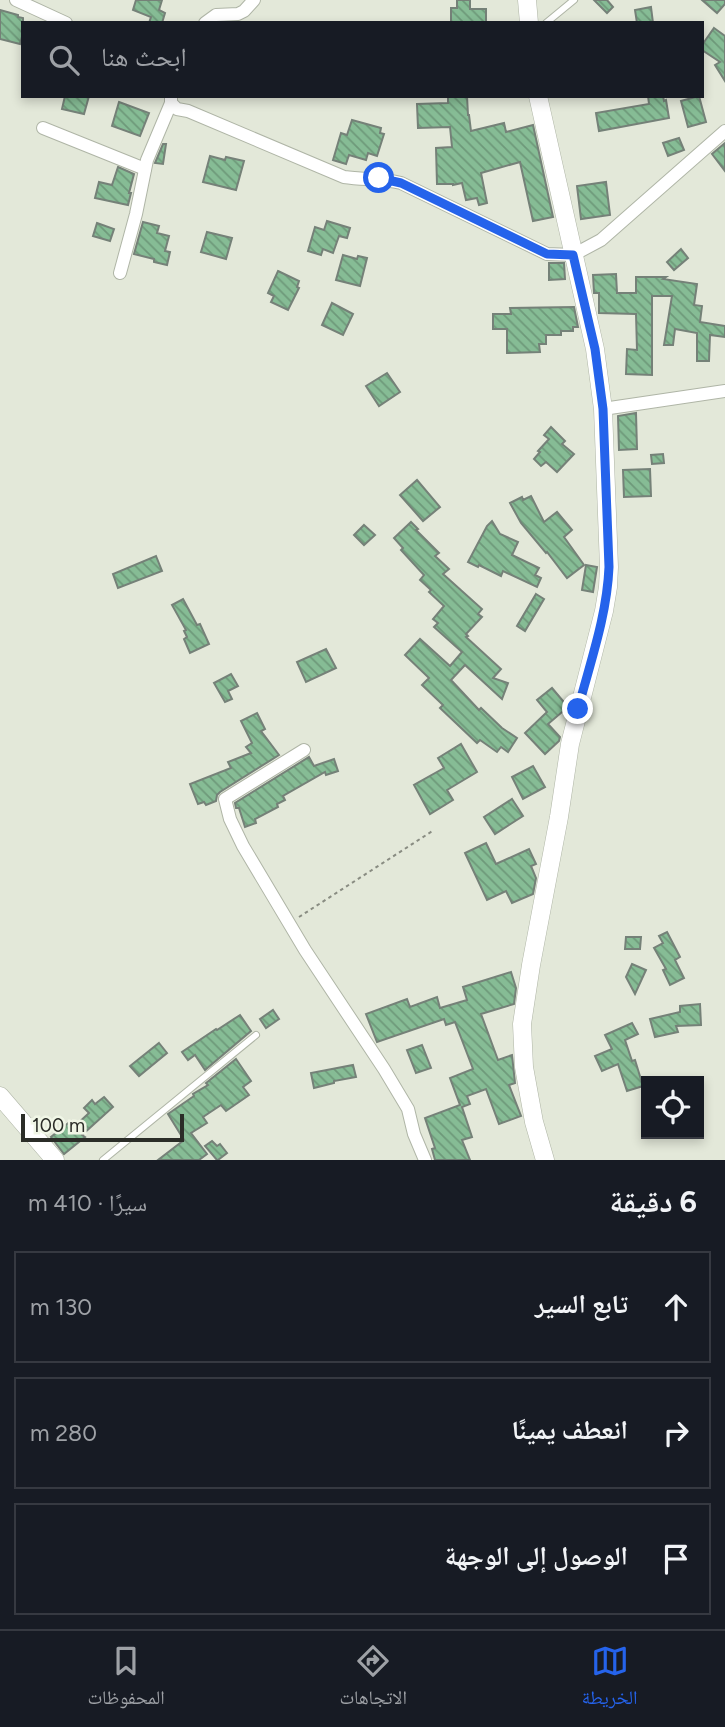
<!DOCTYPE html>
<html lang="ar">
<head>
<meta charset="utf-8">
<style>
  :root { --surface:#171b24; --page:#20242c; --text:#f1f3f6; --muted:#9ea1a6; --line:#363941; --accent:#2563eb }
  body { margin:0; font-family:Figtree,"Noto Naskh Arabic",sans-serif; background:var(--page); color:var(--text); direction:rtl }
  .controls { position:absolute; right:21px; bottom:21px; display:grid; overflow:hidden; border-radius:0px; box-shadow:0 4px 10px #0003 }
  .controls button { width:63px; height:63px; display:grid; place-items:center; padding:0; border:0; border-bottom:2px solid var(--line); background:var(--surface); color:var(--text); font:35px sans-serif }
  .scale { position:absolute; left:21px; bottom:18px; width:163px; box-sizing:border-box; padding-left:7px; border:4px solid #2b2d28; border-top:0; font-size:19px; line-height:24px; white-space:nowrap; color:#2b2d28; -webkit-text-stroke:5px #f0f6e6; paint-order:stroke }
  .stop { position:absolute; width:21px; height:21px; margin:-16px; border:5px solid #2563eb; border-radius:50%; background:#fff }
  .stop.end { background:#2563eb; border-color:#fff; box-shadow:0 2px 7px #0008 }
  .list { margin:0; padding:0; list-style:none }
  h2 { display:flex; justify-content:space-between; align-items:center; height:91px; margin:0; padding:0 28px; font-size:30px }
  h2 small { font-size:23px; font-weight:400; color:var(--muted) }
  .list li { display:grid; grid-template-columns:46px 1fr auto; gap:21px; align-items:center; box-sizing:border-box; height:112px; margin:0 14px 14px; padding:0 14px; border:2px solid var(--line); border-radius:0px }
  .list b { display:block; font-size:26px; white-space:nowrap }
  .list em { font-size:23px; font-style:normal; color:var(--muted) }
  .icon { flex:none; width:38px; height:38px; fill:none; stroke:currentColor; stroke-width:2; stroke-linecap:round; stroke-linejoin:round }
  .map { position:relative; flex:none; width:725px; height:1160px; overflow:hidden; direction:ltr }
  .search { position:absolute; background:var(--surface); box-shadow:0 4px 10px #0003; left:21px; right:21px; top:21px; height:77px; display:flex; align-items:center; gap:18px; box-sizing:border-box; padding:0 24px; border-radius:0px; color:var(--muted); font-size:26px }
  .sheet { height:469px; background:var(--surface) }
  nav { display:flex; justify-content:space-around; align-items:center; box-sizing:border-box; height:98px; border-top:2px solid var(--line); background:var(--surface); font-size:19px; color:var(--muted) }
  nav a { display:grid; justify-items:center; gap:4px }
  nav .on { color:var(--accent) }
  .map>svg:first-child { display:block }
  .building { fill:url(#building-back-hatch); stroke:#758178; stroke-width:2 }
  .lines { fill:none; stroke-linecap:round; stroke-linejoin:round }
  .lane-casing { stroke:#afb5a6; stroke-width:8 }
  .street-casing { stroke:#afb5a6; stroke-width:14 }
  .secondary-casing { stroke:#afb5a6; stroke-width:19 }
  .path { stroke:#898c82; stroke-width:2; stroke-dasharray:3.5 3.5; stroke-linecap:butt }
  .lane { stroke:#fff; stroke-width:6 }
  .street { stroke:#fff; stroke-width:12 }
  .secondary { stroke:#fff; stroke-width:18 }
  .route { stroke:#2563eb; stroke-width:9 }
</style>
</head>
<body>
<div class="map">
<svg width="725" height="1160" viewBox="0 0 725 1160">
  <defs>
    <pattern id="building-back-hatch" width="6" height="6" patternUnits="userSpaceOnUse" patternTransform="scale(1.75)"><rect width="6" height="6" fill="#86bc95"/><path d="M-1 5l2 2M0 0l6 6M5-1l2 2" fill="none" stroke="#6e997a"/></pattern>
  </defs>
  <rect width="100%" height="100%" fill="#e3e8d9"/>
  <g class="building">
    <path d="M136 0H162L159 10 165 13 162 23H149L151 17 133 10Z"/>
    <path d="M457 0H470V9H486V22L451 23V8H457Z"/>
    <path d="M594 0H607L613 7 607 13Z"/>
    <path d="M702 0H725V4L717 13Z"/>
    <path d="M651 7 653 23H637L635 10Z"/>
    <path d="M0 10 18 15V17L23 18V33L20 44 0 39Z"/>
    <path d="M714 28 725 36V81L715 65 720 62 702 50V45Z"/>
    <path d="M65 96H89L84 114 62 109Z"/>
    <path d="M448 96H467L468 115H469L471 131 504 123 506 132 533 125 553 217 533 221 520 162 481 173 487 203 479 205 477 198 466 200 462 183 453 185V184H437L436 148 452 147 450 127 418 128 417 104 448 103Z"/>
    <path d="M648 96H663L664 101 666 100 669 118 599 131 596 113 649 104Z"/>
    <path d="M699 96 706 122 688 127 681 101Z"/>
    <path d="M119 102 149 113 140 136 112 126Z"/>
    <path d="M352 120 381 128 380 133 384 134 377 156 368 153 366 160 349 155 346 164 333 160 341 133 347 135Z"/>
    <path d="M679 138 684 150 668 156 663 143Z"/>
    <path d="M725 143V171L712 154Z"/>
    <path d="M163 144H166L163 164 155 163Z"/>
    <path d="M210 156 225 160 226 157 244 161 236 190 203 182Z"/>
    <path d="M118 167 134 174 129 193H131L128 205 95 198 99 182 112 185Z"/>
    <path d="M606 182 610 215 581 219 577 186Z"/>
    <path d="M327 221 350 228 347 238 339 236 333 253 323 249 321 255 308 251 315 227 324 230Z"/>
    <path d="M143 222 159 226 157 233 169 236 165 251 170 252 167 265 154 262V259L134 254Z"/>
    <path d="M97 223 114 229 110 241 93 236Z"/>
    <path d="M207 232 232 238 226 259 201 252Z"/>
    <path d="M681 249 688 258 674 270 667 262Z"/>
    <path d="M343 255 357 259 358 256 367 258 360 286 336 280Z"/>
    <path d="M549 263H564L565 279 549 280Z"/>
    <path d="M278 271 299 281 297 287 299 288 288 310 271 302 274 296 268 293Z"/>
    <path d="M616 274 617 293H636V277H666L663 279 697 284 694 305 702 306 700 322 725 326V337L710 335 709 361H697V333L675 329 673 345H664L672 296H652V375L626 374 627 349 637 350 636 314 599 313V293H594L593 275Z"/>
    <path d="M332 303 353 314 343 335 322 325Z"/>
    <path d="M574 307 578 327H573V331H561V335H546V344H539L540 352 507 353V329H493V314H511L510 308Z"/>
    <path d="M387 373 400 392 379 406 366 386Z"/>
    <path d="M636 413 637 449 619 450 618 416Z"/>
    <path d="M551 427 565 441 562 444 574 454 557 472 546 462 541 466 534 459 540 452 538 451 549 439 544 435Z"/>
    <path d="M663 454 664 463 652 464 651 455Z"/>
    <path d="M650 469 651 496 624 497 623 470Z"/>
    <path d="M417 480 440 507 423 521 400 495Z"/>
    <path d="M531 496 544 522 557 512 572 530 564 537 584 565 567 578 547 552 546 553 521 523 510 503 522 497 523 500Z"/>
    <path d="M492 521 500 534 518 542 512 555 539 568 535 575 541 578 537 587 503 571 501 576 479 565 478 567 468 562 487 526Z"/>
    <path d="M411 522 418 529 416 530 439 553 435 556 449 569 443 574 482 609 478 614 482 617 466 634 468 636 466 637 501 669 493 678 508 683 502 699 465 665 451 680 479 710 481 708 502 728 517 738 508 752 501 747 497 752 480 740 477 743 440 708 443 705 422 685 429 678 405 655 420 639 450 666 462 652 434 627 438 623 433 619 444 606 429 592 431 590 420 580 424 575 401 550 403 548 394 538Z"/>
    <path d="M364 525 375 535 364 545 354 535Z"/>
    <path d="M156 556 162 571 118 588 113 574Z"/>
    <path d="M586 565 597 567 593 592 582 590Z"/>
    <path d="M536 594 544 599 525 631 517 626Z"/>
    <path d="M183 599 197 625 200 624 209 644 190 653 184 639 187 637 184 631 186 630 172 605Z"/>
    <path d="M326 649 336 668 306 682 297 662Z"/>
    <path d="M231 674 238 686 228 691 232 699 225 702 214 683Z"/>
    <path d="M552 688 568 707 548 724 560 737 559 741 545 754 525 733 547 712 537 700Z"/>
    <path d="M257 713 265 729 261 731 279 755 220 792 217 795 216 801 206 805 204 802 198 804 190 784 231 768 228 762 251 753 246 747 252 743 241 721Z"/>
    <path d="M461 744 477 772 447 790 453 800 430 814 414 785 444 768 438 758Z"/>
    <path d="M309 757 314 766 334 759 338 771 326 775 325 772 283 796 285 800 277 804 278 807 255 819 256 823 245 827 239 808H236L235 803Z"/>
    <path d="M533 766 545 787 523 799 512 777Z"/>
    <path d="M512 799 523 816 495 834 484 817Z"/>
    <path d="M486 843 496 864 529 849 536 864 531 866 536 878 533 894 512 903 506 891 487 900 465 853Z"/>
    <path d="M667 932 680 957 675 960 684 978 670 985 663 970 666 969 654 948 663 943 659 936Z"/>
    <path d="M626 937H641L640 949H625Z"/>
    <path d="M632 964 646 970 635 994 626 977Z"/>
    <path d="M511 972 516 988 514 1004 481 1014 498 1060 512 1055 515 1083 509 1085 521 1116 499 1124 486 1089 467 1096 470 1104 462 1107 472 1137 462 1140 470 1160H435L432 1149 435 1148 425 1118 460 1105 450 1078 473 1069 455 1022 446 1025 444 1019 377 1042 366 1014 407 999 410 1007 437 997 440 1008 467 1000 463 987Z"/>
    <path d="M700 1004 701 1025 676 1026 678 1032 655 1037 650 1019 680 1012V1006Z"/>
    <path d="M273 1010 279 1019 266 1028 260 1019Z"/>
    <path d="M240 1015 251 1031 205 1070 195 1055 188 1060 182 1052 216 1029 217 1030Z"/>
    <path d="M632 1023 638 1034 625 1040 632 1061 635 1060 643 1086 627 1091 618 1064 602 1071 595 1056 612 1049 605 1035Z"/>
    <path d="M159 1043 167 1053 139 1076 130 1066Z"/>
    <path d="M422 1045 431 1068 416 1073 407 1050Z"/>
    <path d="M236 1059 251 1081 243 1087 249 1095 226 1111 221 1105 203 1117 207 1123 191 1133 207 1154 199 1160H158L184 1140 168 1114 194 1096 193 1094 208 1085 206 1083Z"/>
    <path d="M353 1065 356 1077 334 1081V1083L314 1088 311 1073Z"/>
    <path d="M104 1097 113 1107 82 1135 85 1137 64 1154 51 1137 71 1121 75 1126 89 1113 84 1108 92 1100 95 1104Z"/>
    <path d="M212 1141 217 1146 220 1144 227 1153 218 1160H217L205 1146Z"/>
  </g>
  <g class="lines">
    <defs>
      <g id="lane">
        <path d="M546 23 574 0"/>
        <path d="M103 1160 256 1035"/>
      </g>
      <g id="street">
        <path d="M16 0 66 23"/>
        <path d="M205 23 216 15 238 14 244 11 254 0"/>
        <path d="M171 96V103L177 109 188 111 344 177C364 180 381 178 401 183L547 254 573 255 601 240 725 131"/>
        <path d="M43 128 145 169"/>
        <path d="M120 273 136 214 147 160 171 103"/>
        <path d="M603 409 725 391"/>
        <path d="M304 750 225 799 230 819 243 846 305 950 384 1069 408 1109 414 1134 425 1160"/>
      </g>
      <g id="secondary">
        <path d="M527 0 529 23"/>
        <path d="M538 96 595 349 603 409 609 567 608 587 604 611 570 744 559 817 531 965 522 1024 524 1067 534 1122 545 1160"/>
        <path d="M0 1096 55 1160"/>
      </g>
    </defs>
    <use href="#lane" class="lane-casing"/>
    <use href="#street" class="street-casing"/>
    <use href="#secondary" class="secondary-casing"/>
    <path class="path" d="M299 917 434 830"/>
    <use href="#lane" class="lane"/>
    <use href="#street" class="street"/>
    <use href="#secondary" class="secondary"/>
  </g>
  <g class="lines">
    <path class="route" d="M379 178 401 183 547 254 573 255 595 349 603 409 609 567C607 616 590 663 578 709"/>
  </g>
</svg>
<div class="controls">
<button><svg class="icon" aria-label="locate" viewBox="0 0 24 24"><circle cx="12" cy="12" r="6"/><path d="M12 2v4M12 18v4M2 12h4M18 12h4"/></svg></button>
</div>
<div class="scale">100 m</div>
<div class="stop" style="left:379px;top:178px"></div>
<div class="stop end" style="left:578px;top:709px"></div>
<div class="search"><svg class="icon" aria-label="search" viewBox="0 0 24 24"><circle cx="10" cy="10" r="6"/><path d="M15 15l6 6"/></svg>ابحث هنا</div>
</div>
<section class="sheet">
<h2>6 دقيقة<small>سيرًا · 410 m</small></h2>
<ul class="list">
<li><svg class="icon" aria-label="ahead" viewBox="0 0 24 24"><path d="M12 20V5M6 11l6-6 6 6"/></svg><div><b>تابع السير</b></div><em>130 m</em></li>
<li><svg class="icon" aria-label="right" viewBox="0 0 24 24"><path d="M7 20v-9h11M14 6l5 5-5 5"/></svg><div><b>انعطف يمينًا</b></div><em>280 m</em></li>
<li><svg class="icon" aria-label="arrive" viewBox="0 0 24 24"><path d="M6 21V4h12l-3 4 3 4H6"/></svg><div><b>الوصول إلى الوجهة</b></div></li>
</ul>
</section>
<nav>
<a class="on"><svg class="icon" aria-label="map" viewBox="0 0 24 24"><path d="M3 6l6-2 6 2 6-2v14l-6 2-6-2-6 2zM9 4v14M15 6v14"/></svg>الخريطة</a>
<a><svg class="icon" aria-label="directions" viewBox="0 0 24 24"><path d="M12 3l9 9-9 9-9-9zM9 14v-3h6M13 9l2 2-2 2"/></svg>الاتجاهات</a>
<a><svg class="icon" aria-label="saved" viewBox="0 0 24 24"><path d="M7 4h10v16l-5-4-5 4z"/></svg>المحفوظات</a>
</nav>
</body>
</html>
